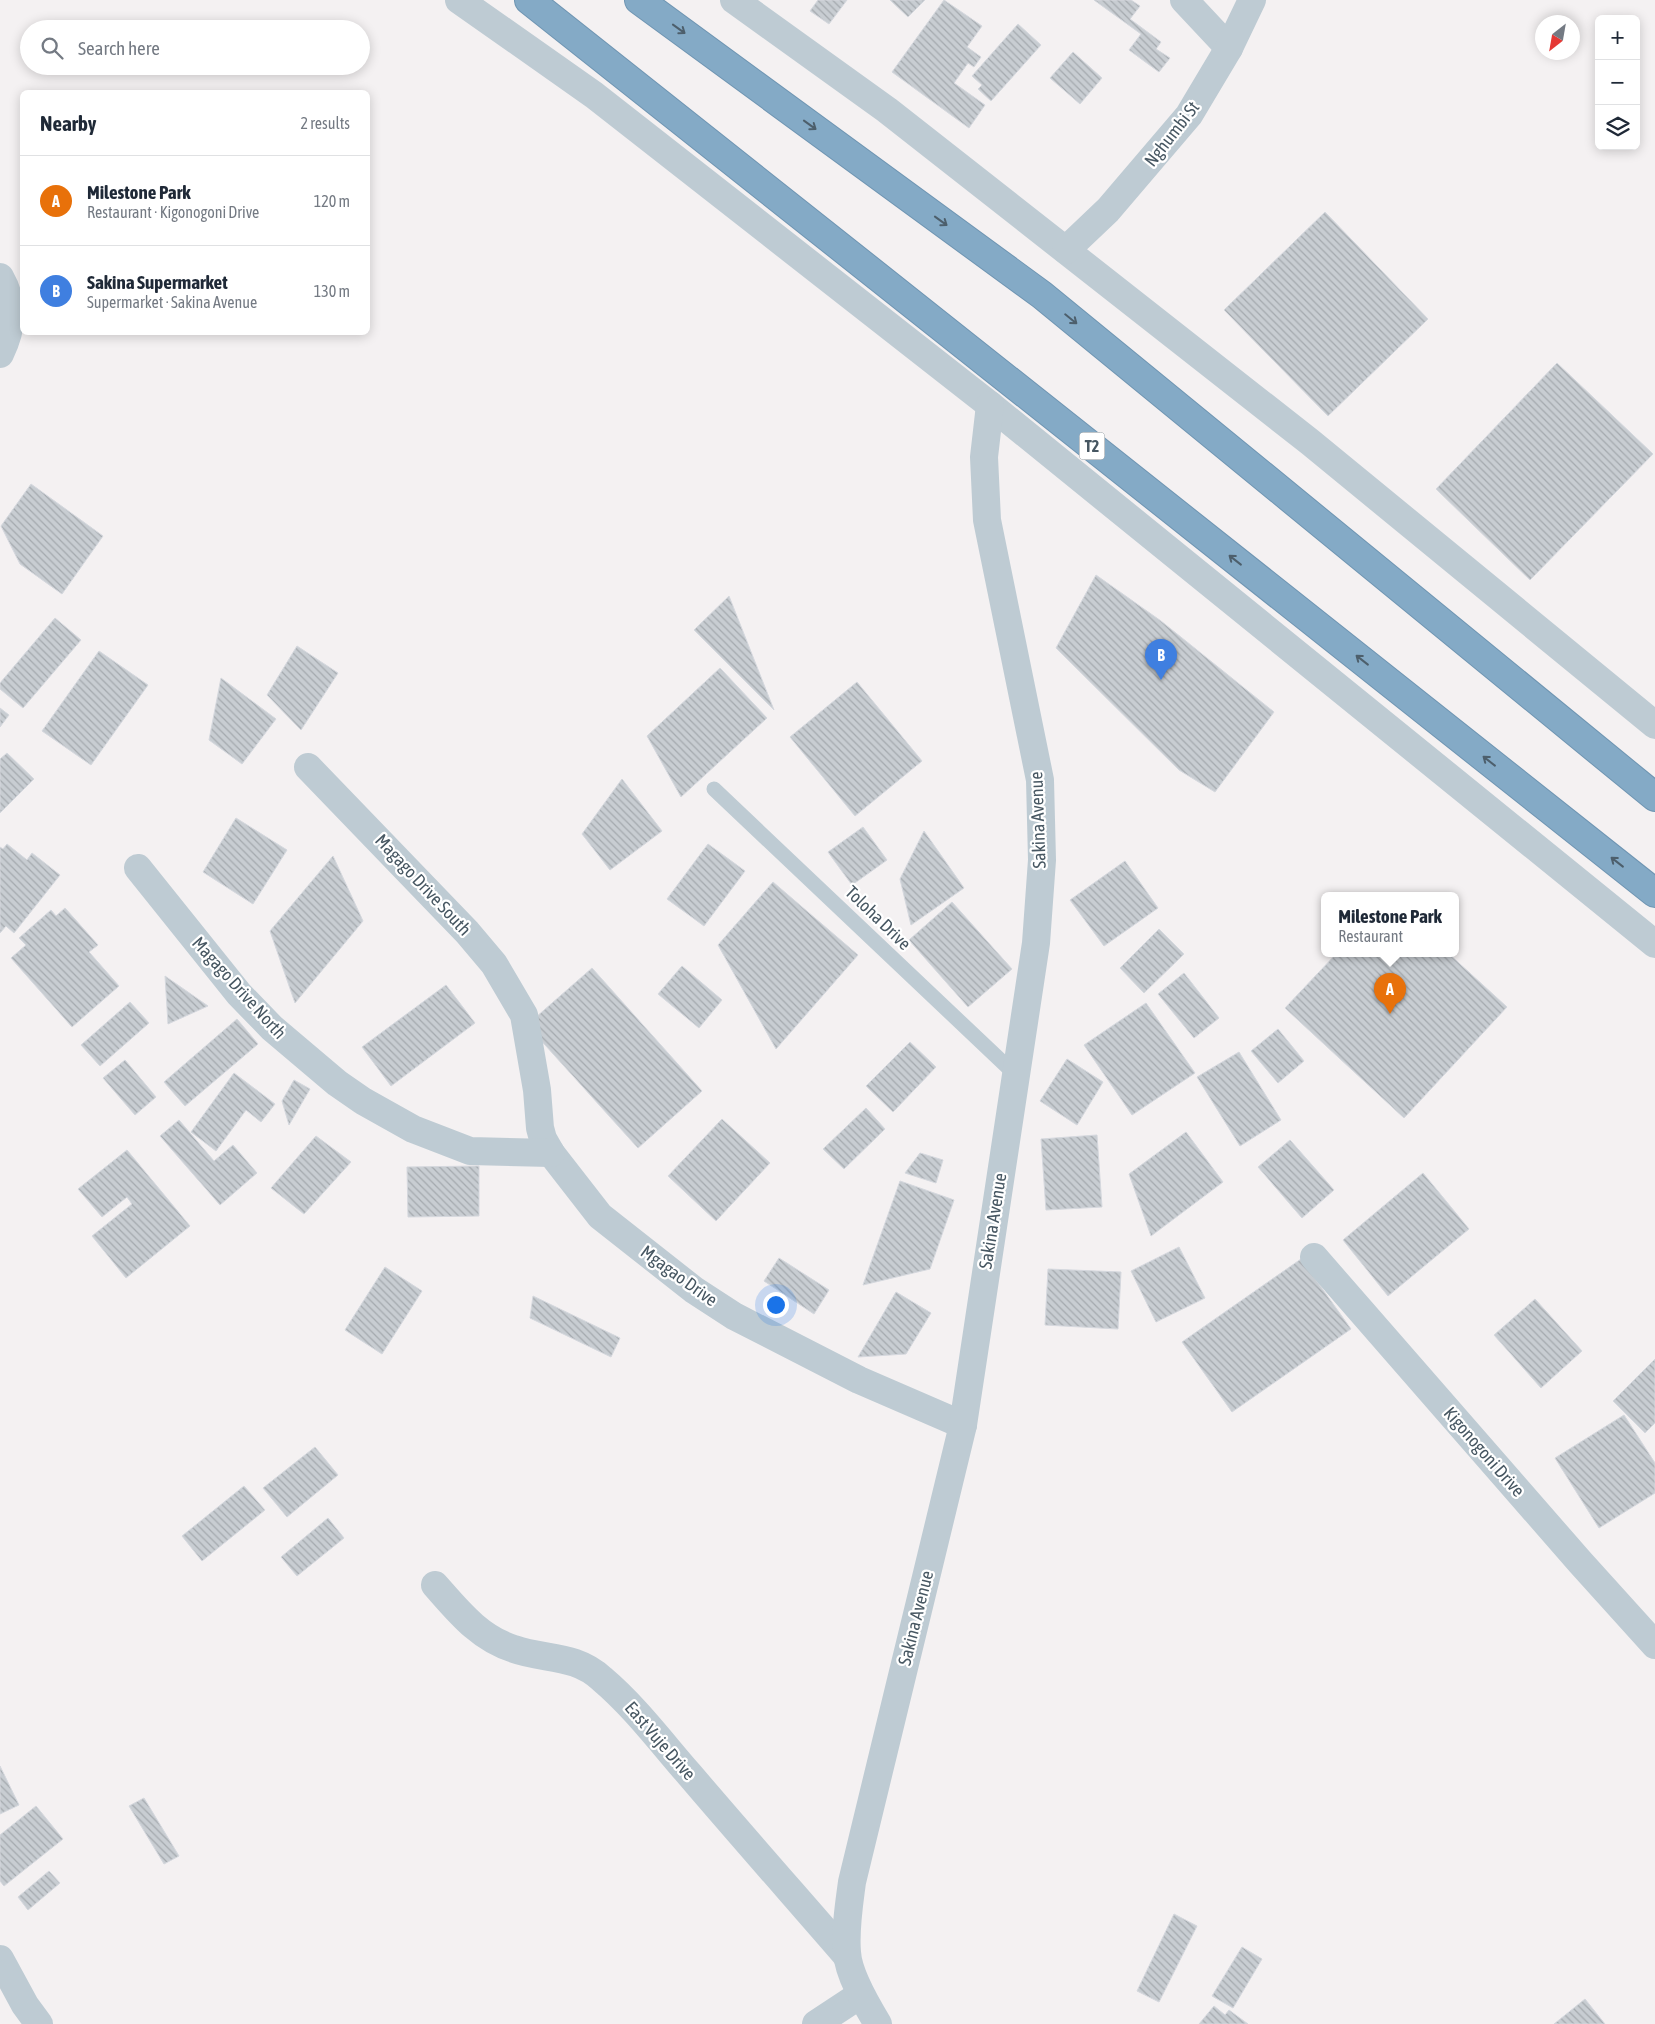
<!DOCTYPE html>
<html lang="en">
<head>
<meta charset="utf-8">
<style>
  :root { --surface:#fff; --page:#f2f2f3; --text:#1f2937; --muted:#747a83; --line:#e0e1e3; --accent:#0386fc }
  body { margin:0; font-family:"Asap Condensed",sans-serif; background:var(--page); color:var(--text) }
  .controls { position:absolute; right:15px; top:15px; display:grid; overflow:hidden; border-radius:8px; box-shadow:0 2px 12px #0003 }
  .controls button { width:45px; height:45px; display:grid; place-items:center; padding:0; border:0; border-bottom:1px solid var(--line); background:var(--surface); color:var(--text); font:25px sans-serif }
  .compass { position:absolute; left:1535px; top:15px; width:45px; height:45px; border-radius:50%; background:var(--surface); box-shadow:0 2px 12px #0003; rotate:211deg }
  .you { position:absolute; left:775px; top:1304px; width:18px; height:18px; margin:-12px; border:4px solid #fff; border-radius:50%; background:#1a73e8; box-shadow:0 0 0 8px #1a73e833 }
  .badge { display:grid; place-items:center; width:32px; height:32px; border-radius:50%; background:var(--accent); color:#fff; font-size:16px; font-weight:700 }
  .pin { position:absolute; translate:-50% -41px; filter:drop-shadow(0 1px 2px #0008) }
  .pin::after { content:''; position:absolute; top:26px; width:18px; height:15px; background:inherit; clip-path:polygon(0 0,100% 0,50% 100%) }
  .popup { position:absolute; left:1321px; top:892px; width:138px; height:65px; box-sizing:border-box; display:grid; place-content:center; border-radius:8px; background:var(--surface); filter:drop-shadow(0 1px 4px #0005); font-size:16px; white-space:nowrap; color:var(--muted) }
  .popup b { font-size:19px; color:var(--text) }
  .popup::after { content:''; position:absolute; left:50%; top:100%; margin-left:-10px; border:10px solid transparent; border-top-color:var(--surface) }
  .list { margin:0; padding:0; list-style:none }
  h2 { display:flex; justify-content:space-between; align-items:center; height:65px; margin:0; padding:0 20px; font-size:21px }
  h2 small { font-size:16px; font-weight:400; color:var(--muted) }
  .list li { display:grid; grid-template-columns:32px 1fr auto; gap:15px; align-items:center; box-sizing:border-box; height:90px; padding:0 20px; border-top:1px solid var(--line) }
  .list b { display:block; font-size:19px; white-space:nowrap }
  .list p { margin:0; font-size:16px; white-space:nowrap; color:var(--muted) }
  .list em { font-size:16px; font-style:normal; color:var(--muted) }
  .icon { flex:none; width:28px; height:28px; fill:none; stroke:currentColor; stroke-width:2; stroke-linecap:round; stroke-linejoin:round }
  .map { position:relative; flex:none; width:1655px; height:2024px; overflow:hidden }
  .search { position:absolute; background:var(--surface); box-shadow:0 2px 12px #0003; left:20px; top:20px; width:350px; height:55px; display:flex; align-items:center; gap:12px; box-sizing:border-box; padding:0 18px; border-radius:28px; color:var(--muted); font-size:19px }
  .panel { position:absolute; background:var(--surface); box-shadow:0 2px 12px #0003; left:20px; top:90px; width:350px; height:245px; border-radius:8px }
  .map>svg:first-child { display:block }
  .building { fill:url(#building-back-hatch); stroke:#d5d8de }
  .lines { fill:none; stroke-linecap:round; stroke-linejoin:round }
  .highway-casing { stroke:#6f95b2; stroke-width:30 }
  .lane { stroke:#becbd3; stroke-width:15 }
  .street { stroke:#becbd3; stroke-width:28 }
  .highway { stroke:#84aac6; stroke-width:28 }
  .oneway { stroke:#4d5f6c }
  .labels { text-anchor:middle; stroke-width:4.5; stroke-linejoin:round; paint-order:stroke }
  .shield { fill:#fff; stroke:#7e8991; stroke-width:1 }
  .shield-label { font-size:16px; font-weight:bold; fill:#475762 }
  .street-label { font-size:18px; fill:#475762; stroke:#fff }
</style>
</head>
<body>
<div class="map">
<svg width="1655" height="2024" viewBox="0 0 1655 2024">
  <defs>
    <pattern id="building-back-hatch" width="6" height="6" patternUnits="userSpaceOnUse" patternTransform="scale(1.25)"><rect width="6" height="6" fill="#c8cdd2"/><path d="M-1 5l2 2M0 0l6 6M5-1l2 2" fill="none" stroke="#a4a9ae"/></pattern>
  </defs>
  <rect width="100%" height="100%" fill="#f4f1f2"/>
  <g class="building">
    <path d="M818 0H847L829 24 810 11Z"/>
    <path d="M890 0H925L908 17Z"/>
    <path d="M944 0 982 26 967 47 981 57 974 67 968 63 954 83 985 105 969 128 892 72Z"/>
    <path d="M1094 0H1131L1140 6 1130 19 1161 42 1156 49 1170 58 1159 72 1129 50 1141 34Z"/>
    <path d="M1018 24 1041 45 991 101 978 89 982 85 972 76Z"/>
    <path d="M1073 52 1102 78 1080 104 1050 78Z"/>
    <path d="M1325 212 1428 319 1328 416 1224 310Z"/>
    <path d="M1557 363 1653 454 1530 580 1436 489Z"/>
    <path d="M31 484 103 536 62 594 20 564 1 526Z"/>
    <path d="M1096 575 1161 621 1274 712 1215 792 1179 770 1056 648Z"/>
    <path d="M729 596 774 710 694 630Z"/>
    <path d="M55 618 81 640 23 708 0 689V683Z"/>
    <path d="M297 646 338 673 301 730 267 695Z"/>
    <path d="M99 651 148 685 91 765 42 731Z"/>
    <path d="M720 668 767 718 681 797 647 736Z"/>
    <path d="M221 678 276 719 242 764 209 740Z"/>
    <path d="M857 682 922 761 855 816 790 737Z"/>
    <path d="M0 708 9 715 0 727Z"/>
    <path d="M7 753 34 779 0 813V759Z"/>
    <path d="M622 779 662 831 610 870 582 834Z"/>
    <path d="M236 818 287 850 253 904 203 872Z"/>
    <path d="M863 827 887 860 852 885 828 852Z"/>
    <path d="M924 831 964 888 911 925 900 879Z"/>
    <path d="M7 844 27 860 32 853 60 875 14 933 6 926 0 933V847L3 849Z"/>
    <path d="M708 844 745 871 704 926 667 899Z"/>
    <path d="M333 856 363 921 295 1003 270 931Z"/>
    <path d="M1125 861 1158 908 1104 946 1070 900Z"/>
    <path d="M773 882 858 955 776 1049 718 945Z"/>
    <path d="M952 902 1012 969 968 1007 909 940Z"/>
    <path d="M65 908 98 945 89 952 119 986 72 1027 11 958 26 945 19 938 51 910 56 916Z"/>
    <path d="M1159 929 1184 954 1144 993 1120 968Z"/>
    <path d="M1337 953H1448L1507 1007 1404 1118 1285 1008Z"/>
    <path d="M682 966 722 1000 699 1028 658 994Z"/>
    <path d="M592 968 702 1091 638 1148 527 1025Z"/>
    <path d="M1184 973 1219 1018 1194 1038 1158 994Z"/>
    <path d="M165 976 208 1006 168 1024Z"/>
    <path d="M446 985 475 1023 391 1086 362 1047Z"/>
    <path d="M130 1002 149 1023 100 1066 81 1045Z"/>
    <path d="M1146 1003 1195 1073 1132 1115 1084 1045Z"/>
    <path d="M237 1019 258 1044 185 1106 164 1082Z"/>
    <path d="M1278 1029 1304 1061 1278 1083 1251 1051Z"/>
    <path d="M910 1042 936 1067 893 1112 866 1086Z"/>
    <path d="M1239 1052 1281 1120 1240 1146 1197 1077Z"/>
    <path d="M1067 1059 1103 1082 1077 1125 1040 1101Z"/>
    <path d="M125 1060 156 1097 135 1115 103 1078Z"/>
    <path d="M234 1073 275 1104 261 1122 246 1110 216 1151 191 1132Z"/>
    <path d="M294 1080 310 1089 289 1125 282 1101Z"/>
    <path d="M866 1108 885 1129 844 1169 823 1149Z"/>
    <path d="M722 1119 770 1163 716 1221 668 1176Z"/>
    <path d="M179 1120 214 1161 233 1145 257 1173 220 1205 160 1136Z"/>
    <path d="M1186 1132 1223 1182 1151 1236 1129 1174Z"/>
    <path d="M1097 1135 1102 1207 1046 1210 1041 1139Z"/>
    <path d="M316 1136 351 1162 304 1214 271 1188Z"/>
    <path d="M1290 1140 1334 1190 1302 1218 1258 1167Z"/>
    <path d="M127 1150 190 1226 126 1278 92 1236 132 1204 127 1197 102 1217 78 1189Z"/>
    <path d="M920 1153 943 1160 936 1183 905 1173Z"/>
    <path d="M479 1166V1216L408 1217 407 1167Z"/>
    <path d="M1423 1173 1469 1229 1388 1296 1343 1240Z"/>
    <path d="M900 1181 954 1200 930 1269 863 1285Z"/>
    <path d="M1179 1247 1205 1298 1156 1322 1131 1271Z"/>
    <path d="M779 1258 829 1290 814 1314 764 1281Z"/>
    <path d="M1301 1259 1351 1329 1232 1412 1182 1342Z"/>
    <path d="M385 1267 422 1291 382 1354 345 1330Z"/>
    <path d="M1048 1269 1121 1272 1118 1329 1045 1325Z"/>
    <path d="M896 1292 931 1313 906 1354 858 1357Z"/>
    <path d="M533 1296 620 1338 611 1357 530 1318Z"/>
    <path d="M1535 1299 1582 1351 1541 1388 1494 1335Z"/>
    <path d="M1655 1359V1423L1645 1433 1613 1401Z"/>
    <path d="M1624 1415 1655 1463V1493L1599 1528 1555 1458Z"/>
    <path d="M315 1447 338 1475 287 1517 263 1488Z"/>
    <path d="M244 1486 265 1510 202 1561 182 1536Z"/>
    <path d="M328 1518 344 1538 297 1576 281 1557Z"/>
    <path d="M0 1766 19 1805 0 1814Z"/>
    <path d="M144 1798 179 1856 164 1864 129 1806Z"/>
    <path d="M36 1806 63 1839 4 1886 0 1881V1835Z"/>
    <path d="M49 1871 60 1883 28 1910 18 1897Z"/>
    <path d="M1174 1914 1197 1926 1159 2002 1137 1991Z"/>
    <path d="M1242 1947 1262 1959 1233 2008 1212 1996Z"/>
    <path d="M1585 1999 1605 2024H1554Z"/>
    <path d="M1214 2006 1225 2015 1229 2010 1248 2024H1199Z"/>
  </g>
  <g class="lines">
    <defs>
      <g id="highway">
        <path d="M529 0 1655 893"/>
        <path d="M639 0 1042 295 1655 797"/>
      </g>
    </defs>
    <use href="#highway" class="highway-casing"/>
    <path class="lane" d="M714 789 1016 1075"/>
    <g class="street">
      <path d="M459 0 594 95 990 405 1655 944"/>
      <path d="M734 0 887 110 1310 442 1655 725"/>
      <path d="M1184 0 1229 48"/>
      <path d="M1066 250 1108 210 1189 115 1229 48 1252 0"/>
      <path d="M0 277C15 303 13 327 0 354"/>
      <path d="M308 767 467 932 494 964 524 1015 537 1090 540 1128 543 1139 551 1153 600 1216 694 1290 734 1316 859 1380 963 1425"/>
      <path d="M138 868 239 994 272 1028 337 1083 363 1101 413 1129 470 1151 551 1153"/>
      <path d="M1314 1257 1580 1562 1655 1645"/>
      <path d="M435 1585C458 1611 479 1638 514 1649 545 1660 575 1654 602 1679 635 1707 661 1742 689 1774 741 1835 794 1895 846 1955"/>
      <path d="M0 1959 25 2005 39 2024"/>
      <path d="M816 2024 860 1995"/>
      <path d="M878 2024C867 2006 848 1974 847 1952 845 1929 849 1905 852 1882L963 1425 1036 943 1042 860 1040 780 987 520 984 457 990 405"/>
    </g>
    <use href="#highway" class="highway"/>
  </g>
  <defs><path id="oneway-shaft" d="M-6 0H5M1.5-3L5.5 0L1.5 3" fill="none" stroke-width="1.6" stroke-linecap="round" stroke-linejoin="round" transform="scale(1.25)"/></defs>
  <g class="oneway">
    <use href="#oneway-shaft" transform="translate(679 29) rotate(36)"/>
    <use href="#oneway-shaft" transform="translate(810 125) rotate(36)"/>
    <use href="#oneway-shaft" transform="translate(941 221) rotate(36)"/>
    <use href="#oneway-shaft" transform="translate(1071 319) rotate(39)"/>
    <use href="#oneway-shaft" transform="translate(1235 560) rotate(-142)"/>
    <use href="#oneway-shaft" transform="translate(1362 660) rotate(-142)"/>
    <use href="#oneway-shaft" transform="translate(1489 761) rotate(-142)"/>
    <use href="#oneway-shaft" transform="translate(1617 862) rotate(-142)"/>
  </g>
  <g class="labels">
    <rect class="shield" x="1079.5" y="432.5" width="25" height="27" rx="4"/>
    <g class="shield-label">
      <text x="1092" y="452">T2</text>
    </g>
    <g class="street-label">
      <text transform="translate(1172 134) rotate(-52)" y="6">Nghumbi St</text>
      <text transform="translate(1038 820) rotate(-92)" y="6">Sakina Avenue</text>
      <text transform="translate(423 885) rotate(47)" y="6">Magago Drive South</text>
      <text transform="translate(878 918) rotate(44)" y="6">Toloha Drive</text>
      <text transform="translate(239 988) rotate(48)" y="6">Magago Drive North</text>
      <text transform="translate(993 1221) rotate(-81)" y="6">Sakina Avenue</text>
      <text transform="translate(679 1276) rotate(36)" y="6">Mgagao Drive</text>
      <text transform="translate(1484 1452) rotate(49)" y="6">Kigonogoni Drive</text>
      <text transform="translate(916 1618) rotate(-76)" y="6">Sakina Avenue</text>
      <text transform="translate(660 1741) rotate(49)" y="6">East Vuje Drive</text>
    </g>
  </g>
</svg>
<div class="controls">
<button>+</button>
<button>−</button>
<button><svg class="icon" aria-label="layers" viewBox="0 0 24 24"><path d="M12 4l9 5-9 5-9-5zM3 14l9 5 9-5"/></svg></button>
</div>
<svg class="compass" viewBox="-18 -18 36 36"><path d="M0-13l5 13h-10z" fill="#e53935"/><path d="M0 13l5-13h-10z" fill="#747a83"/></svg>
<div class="you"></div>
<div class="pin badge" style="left:1390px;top:1014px;background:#e8710a">A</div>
<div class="popup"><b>Milestone Park</b>Restaurant</div>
<div class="pin badge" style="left:1161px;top:680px;background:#3f7fe0">B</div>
<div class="search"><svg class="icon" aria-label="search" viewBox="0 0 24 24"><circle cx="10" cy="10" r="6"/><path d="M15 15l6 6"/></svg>Search here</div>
<section class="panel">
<h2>Nearby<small>2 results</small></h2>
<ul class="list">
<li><span class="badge" style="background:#e8710a">A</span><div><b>Milestone Park</b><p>Restaurant · Kigonogoni Drive</p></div><em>120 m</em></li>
<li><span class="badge" style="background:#3f7fe0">B</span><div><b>Sakina Supermarket</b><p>Supermarket · Sakina Avenue</p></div><em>130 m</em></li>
</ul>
</section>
</div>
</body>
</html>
